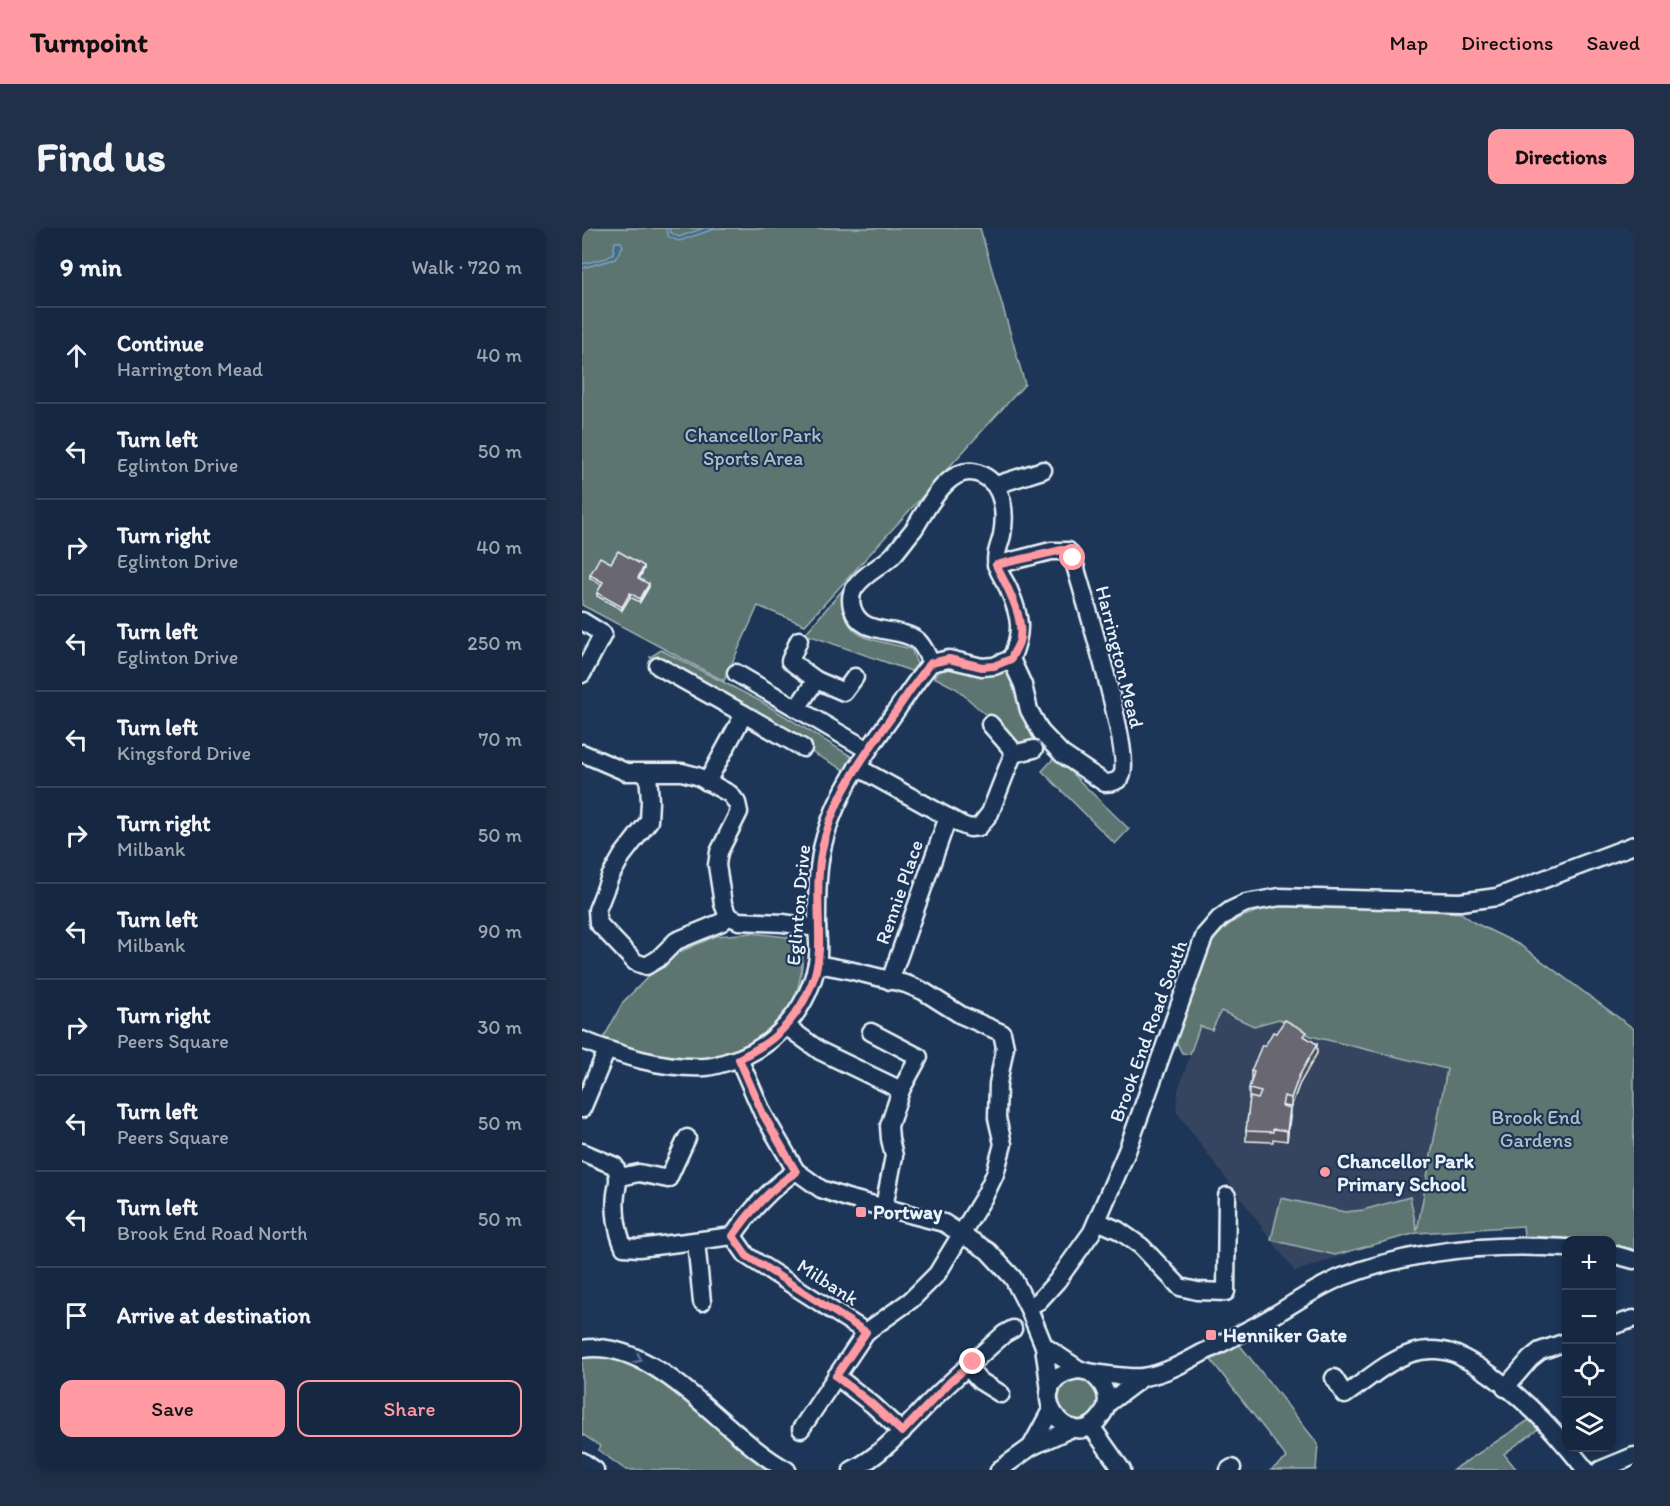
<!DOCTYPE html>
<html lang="en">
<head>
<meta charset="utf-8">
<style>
  :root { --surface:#162841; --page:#1f3048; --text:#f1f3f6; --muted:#9ea6b1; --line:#35445a; --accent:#ff9aa2 }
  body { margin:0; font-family:Itim,sans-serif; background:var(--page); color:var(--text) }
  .controls { position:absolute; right:18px; bottom:18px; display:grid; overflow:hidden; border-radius:12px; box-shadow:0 3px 9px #0003 }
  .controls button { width:54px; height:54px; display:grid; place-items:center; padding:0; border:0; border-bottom:2px solid var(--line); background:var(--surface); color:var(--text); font:30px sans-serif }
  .stop { position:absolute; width:18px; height:18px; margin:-14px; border:4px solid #ff9aa2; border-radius:50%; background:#fff }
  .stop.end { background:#ff9aa2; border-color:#fff; box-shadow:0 2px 6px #0008 }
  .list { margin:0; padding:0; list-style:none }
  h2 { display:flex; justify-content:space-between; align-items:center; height:78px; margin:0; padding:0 24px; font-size:26px }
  h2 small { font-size:20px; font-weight:400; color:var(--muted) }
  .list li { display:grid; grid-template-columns:39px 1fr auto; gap:18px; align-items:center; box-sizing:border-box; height:96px; padding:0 24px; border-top:2px solid var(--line) }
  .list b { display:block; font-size:22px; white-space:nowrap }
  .list p { margin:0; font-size:20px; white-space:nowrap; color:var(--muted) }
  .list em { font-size:20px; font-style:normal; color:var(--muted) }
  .actions { display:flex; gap:12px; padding:18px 24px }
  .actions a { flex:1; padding:14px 0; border:2px solid var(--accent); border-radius:12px; text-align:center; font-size:21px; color:var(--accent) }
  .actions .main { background:var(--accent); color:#111 }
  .icon { flex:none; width:33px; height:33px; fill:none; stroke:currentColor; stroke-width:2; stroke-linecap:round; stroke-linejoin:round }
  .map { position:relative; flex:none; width:1052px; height:1242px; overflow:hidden; border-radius:12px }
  header { display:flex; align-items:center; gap:36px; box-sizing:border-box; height:84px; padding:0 30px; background:var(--accent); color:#111 }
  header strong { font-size:28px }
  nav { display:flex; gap:33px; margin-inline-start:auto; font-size:21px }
  .intro { display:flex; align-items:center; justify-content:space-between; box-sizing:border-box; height:144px; padding:0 36px }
  h1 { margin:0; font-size:42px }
  .button { padding:15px 27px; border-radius:12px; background:var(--accent); color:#111; font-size:21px; font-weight:700 }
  main { display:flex; gap:36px; padding:0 36px }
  aside { flex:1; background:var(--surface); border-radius:12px; box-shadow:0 3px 9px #0003 }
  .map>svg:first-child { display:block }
  .built { fill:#34445f }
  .green { fill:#5d746f; stroke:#a2b2b4; stroke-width:1.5 }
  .water { fill:#416c86; stroke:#84a1b4; stroke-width:1.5 }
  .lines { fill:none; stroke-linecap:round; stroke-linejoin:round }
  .minor-casing { stroke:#e8f1f8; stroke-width:21 }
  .minor { stroke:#1d3557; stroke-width:16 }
  .wall { fill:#5a5962; stroke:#e8f1f8; stroke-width:1.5 }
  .shaded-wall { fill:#4a4950; stroke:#e8f1f8; stroke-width:1.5 }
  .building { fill:#696872; stroke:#e8f1f8; stroke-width:1.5 }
  .oneway { stroke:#64778f }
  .route { stroke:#ff9aa2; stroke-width:8 }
  .poi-dot { fill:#ff9aa2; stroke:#1d3557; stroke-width:2 }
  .labels { text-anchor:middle; stroke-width:4.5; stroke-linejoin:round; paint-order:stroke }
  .park-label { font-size:20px; fill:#b0bfc1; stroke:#1d3557 }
  .street-label { font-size:20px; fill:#e8f1f8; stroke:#1d3557 }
  .poi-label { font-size:20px; font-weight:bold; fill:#e8f1f8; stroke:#1d3557; text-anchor:start }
</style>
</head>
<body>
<header>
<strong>Turnpoint</strong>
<nav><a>Map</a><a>Directions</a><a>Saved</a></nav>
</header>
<div class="intro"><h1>Find us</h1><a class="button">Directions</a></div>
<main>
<aside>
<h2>9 min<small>Walk · 720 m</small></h2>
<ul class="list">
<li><svg class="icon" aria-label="ahead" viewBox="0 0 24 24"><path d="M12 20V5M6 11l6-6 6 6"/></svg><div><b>Continue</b><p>Harrington Mead</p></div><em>40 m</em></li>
<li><svg class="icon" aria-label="left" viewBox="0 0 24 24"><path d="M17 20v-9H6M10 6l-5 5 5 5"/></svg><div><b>Turn left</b><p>Eglinton Drive</p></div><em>50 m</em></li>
<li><svg class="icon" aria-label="right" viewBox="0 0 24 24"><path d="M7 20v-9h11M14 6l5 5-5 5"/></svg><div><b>Turn right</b><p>Eglinton Drive</p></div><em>40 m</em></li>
<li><svg class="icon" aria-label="left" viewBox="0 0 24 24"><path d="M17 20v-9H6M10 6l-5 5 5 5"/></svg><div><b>Turn left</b><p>Eglinton Drive</p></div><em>250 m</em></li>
<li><svg class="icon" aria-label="left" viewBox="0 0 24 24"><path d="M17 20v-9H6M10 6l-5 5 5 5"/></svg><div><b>Turn left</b><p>Kingsford Drive</p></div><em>70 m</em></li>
<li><svg class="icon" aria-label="right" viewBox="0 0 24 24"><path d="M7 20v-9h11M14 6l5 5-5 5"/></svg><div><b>Turn right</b><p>Milbank</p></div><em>50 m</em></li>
<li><svg class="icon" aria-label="left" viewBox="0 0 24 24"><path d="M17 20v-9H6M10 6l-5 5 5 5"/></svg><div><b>Turn left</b><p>Milbank</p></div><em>90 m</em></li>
<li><svg class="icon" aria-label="right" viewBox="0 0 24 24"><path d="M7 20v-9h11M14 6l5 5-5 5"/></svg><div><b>Turn right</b><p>Peers Square</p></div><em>30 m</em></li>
<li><svg class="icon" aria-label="left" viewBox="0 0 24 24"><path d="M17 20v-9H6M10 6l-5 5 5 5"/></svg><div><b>Turn left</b><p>Peers Square</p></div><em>50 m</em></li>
<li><svg class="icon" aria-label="left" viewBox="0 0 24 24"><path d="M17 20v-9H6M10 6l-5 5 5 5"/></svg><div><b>Turn left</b><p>Brook End Road North</p></div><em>50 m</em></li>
<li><svg class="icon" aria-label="arrive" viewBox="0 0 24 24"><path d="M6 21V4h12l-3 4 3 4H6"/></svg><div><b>Arrive at destination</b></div></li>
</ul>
<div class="actions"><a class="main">Save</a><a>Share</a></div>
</aside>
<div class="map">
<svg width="1052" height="1242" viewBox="0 0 1052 1242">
  <rect width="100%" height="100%" fill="#1d3557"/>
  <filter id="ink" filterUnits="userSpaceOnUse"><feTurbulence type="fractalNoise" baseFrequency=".0167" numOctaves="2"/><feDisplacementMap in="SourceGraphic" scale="12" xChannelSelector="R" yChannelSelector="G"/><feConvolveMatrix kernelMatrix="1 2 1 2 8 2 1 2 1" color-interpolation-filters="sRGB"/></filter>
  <g filter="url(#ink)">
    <path class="built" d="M639 783 672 798 697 791 729 808 865 841 835 1005 789 1017 713 1044 594 883 596 862 618 798Z"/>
    <g class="green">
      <path d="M0 0H398L443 156 223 397 176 378 142 453 0 377Z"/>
      <path d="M263 359 265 360C254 415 292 410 329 421L336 438 332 444 223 406Z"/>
      <path d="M79 422 178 473 272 530 264 543 131 471 68 429Z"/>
      <path d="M367 441C393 444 400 452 427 441L461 512 436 516 375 461 352 449 358 443Z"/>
      <path d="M473 529 547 601 533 616 460 543Z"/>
      <path d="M699 677 802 680 879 685 893 695 938 717 1052 801V1021L1030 1017V1012L942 1008 941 998 835 1005 753 1027 689 1012 699 970 763 984 781 982 828 969 835 1003 865 841 729 808 697 791 672 798 639 783 630 802 618 798 608 826 600 825 594 813 595 802C609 762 619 706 662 688 674 683 687 681 699 677Z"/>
      <path d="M170 705 205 709 222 719C220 737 219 760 209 776 190 808 140 842 102 837 74 833 45 823 18 817L41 774 66 749 95 725 134 708Z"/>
      <path d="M657 1116 736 1216 734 1242H689L705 1230 629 1132Z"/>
      <path d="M13 1124 55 1134 194 1242H44L16 1222 18 1218 0 1206V1126Z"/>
      <circle cx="497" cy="1171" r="20"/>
      <path d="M950 1190 959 1199 922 1226 935 1242H871Z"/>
    </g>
    <g class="water">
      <path d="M87 0 88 4 97 9 122 0H135L97 13 87 9 84 1Z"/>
      <path d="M33 14H39L41 18 33 31 0 40V36L25 30 31 26Z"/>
    </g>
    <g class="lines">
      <defs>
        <g id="minor">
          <path d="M414 257 461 242"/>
          <path d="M414 337 469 323H486L491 330C499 360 552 529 539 549 535 554 529 555 523 555L480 526 459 504 447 482 441 457 429 431"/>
          <path d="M0 393 21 406 0 446"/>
          <path d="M76 438 162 486 125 554"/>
          <path d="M154 445 286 522"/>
          <path d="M234 452 262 464 273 449"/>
          <path d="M215 480 234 452 208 433 217 412"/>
          <path d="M162 486 221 520"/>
          <path d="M0 525 44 544H100L115 548 148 566 155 575 157 584 137 624 135 637 141 676 146 688 157 693 201 695 235 700"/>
          <path d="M431 526 452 521"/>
          <path d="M275 539 380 597 388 600 397 599 408 585 431 526 428 519 408 496"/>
          <path d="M66 545 68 573 67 593 40 628 28 649 15 682 16 695 53 734 64 738 76 731 94 713 140 694 146 688"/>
          <path d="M308 753 366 589"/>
          <path d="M204 798 238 823 319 862 337 829 289 804"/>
          <path d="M0 812C40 828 80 841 123 839 130 839 138 836 145 834 191 822 226 782 235 735 238 722 235 708 235 695 235 666 235 636 243 609 256 562 286 522 314 483 325 467 336 450 349 435 345 427 342 418 335 412 314 397 279 410 270 379 268 371 269 364 274 358 284 344 301 338 312 326 319 318 325 309 332 301 345 281 368 231 400 247 422 257 424 286 420 307 418 317 412 327 415 338 417 346 424 354 427 362 439 390 441 403 429 431L412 438 400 439 367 431 349 435"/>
          <path d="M157 831 181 886 214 943 239 961 265 970 362 995 406 1023 431 1050 446 1079 462 1118 468 1163"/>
          <path d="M0 881 25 822"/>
          <path d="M0 924 33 938C38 949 36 954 34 966 32 982 35 1004 42 1019L57 1020 151 1008"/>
          <path d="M214 943C190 959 167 984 151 1008L165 1028 284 1104 329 1072 355 1046 403 967 413 946 421 916 415 890 416 856 423 819 420 805 379 787 341 763 324 756 267 742 235 736"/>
          <path d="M38 949 57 945 86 951 105 910"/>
          <path d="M302 979 312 928 308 911 307 898 319 862"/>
          <path d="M515 993 536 1002 559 1018 598 1059 615 1063 644 1064 645 968"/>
          <path d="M114 1013 120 1074"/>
          <path d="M1030 1026 1052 1032"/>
          <path d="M446 1079 457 1073 475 1053 510 1004 545 923 619 717 623 707 637 691 649 682 664 675 698 669 878 674 915 669 1052 617"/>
          <path d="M1030 1098 1051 1091"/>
          <path d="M462 1118 498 1142"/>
          <path d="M0 1121C76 1109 143 1210 205 1242"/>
          <path d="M385 1139 398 1153 419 1166"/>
          <path d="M507 1144C522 1154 531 1171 520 1187 488 1235 431 1149 498 1142 513 1146 546 1150 561 1149 582 1146 602 1135 620 1125 639 1116 658 1106 677 1096 705 1081 730 1061 760 1049 831 1022 909 1015 984 1020"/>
          <path d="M254 1148 291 1177 320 1204"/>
          <path d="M752 1150 763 1167C784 1153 805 1133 830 1125 845 1120 865 1121 879 1129 916 1147 958 1186 984 1218"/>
          <path d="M923 1160 948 1131 958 1123 984 1114"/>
          <path d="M525 1176 561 1149"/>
          <path d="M509 1198 540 1242"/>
          <path d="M219 1201 284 1104"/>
          <path d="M449 1219 469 1182"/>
          <path d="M986 1220 1004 1242"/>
          <path d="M0 1233 13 1242"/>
          <path d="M270 1242C302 1226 325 1197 350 1172 373 1149 398 1128 422 1106L431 1101"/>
          <path d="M417 1242 449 1219 490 1200"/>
          <path d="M647 1242 650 1240"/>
          <path d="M1018 1242 1052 1228"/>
        </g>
      </defs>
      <use href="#minor" class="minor-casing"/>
      <use href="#minor" class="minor"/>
    </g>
    <g class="wall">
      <path d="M29 335 62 341 57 351 67 359 58 374 48 369 40 382 15 368V365L20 357 8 350V347Z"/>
      <path d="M694 805 725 810 735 825 717 857 709 879 702 878 708 889 705 913 691 911V914L664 913V903L668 871H667V861L669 853V843L683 818Z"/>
    </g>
    <g class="shaded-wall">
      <path d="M62 338V341L56 353V350Z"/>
      <path d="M67 356V359L58 374V371Z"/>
      <path d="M48 365V369L40 382V379Z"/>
      <path d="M735 816V825L717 857 709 879V870L717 848Z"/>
      <path d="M708 880V889L705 913V903Z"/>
    </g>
    <g class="building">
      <path d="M36 323 62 338 56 350 67 356 58 371 48 365 40 379 15 365 21 354 8 347 18 329 29 335Z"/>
      <path d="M703 792 725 804 722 808 735 816 717 848 709 870 702 868 700 878 708 880 705 903 691 901V904L664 903 668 869 676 871 679 864 667 861 672 844 669 843 680 817 683 818 691 804 694 805Z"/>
    </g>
    <defs><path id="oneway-chevron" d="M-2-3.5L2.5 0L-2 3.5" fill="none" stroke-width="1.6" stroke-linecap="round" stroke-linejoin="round" transform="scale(1.5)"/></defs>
    <use class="oneway" href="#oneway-chevron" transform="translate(56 1131) rotate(26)"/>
  </g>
  <g class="lines" filter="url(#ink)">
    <path class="route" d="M391 1134 369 1153 320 1204 291 1177 254 1148 284 1104 165 1028 151 1008C167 984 190 959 214 944L181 886 157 831C169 824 182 818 192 809 216 789 236 754 237 722 238 685 232 646 243 609 256 562 286 522 314 483 325 467 336 450 349 435L367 431 400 439 412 438 429 431C431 425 435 420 437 414 444 391 424 357 414 337L480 322 486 323 491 330"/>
  </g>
  <g class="poi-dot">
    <circle cx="743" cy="944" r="6"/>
    <rect x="273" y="978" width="12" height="12" rx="3"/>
    <rect x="623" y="1101" width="12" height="12" rx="3"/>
  </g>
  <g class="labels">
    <g class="park-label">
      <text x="171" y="214">Chancellor Park<tspan x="171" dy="23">Sports Area</tspan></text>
      <text x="954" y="896">Brook End<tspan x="954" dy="23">Gardens</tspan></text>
    </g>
    <g class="street-label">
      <text transform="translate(538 429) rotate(76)" y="7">Harrington Mead</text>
      <text transform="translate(317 664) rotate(-71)" y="7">Rennie Place</text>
      <text transform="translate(216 677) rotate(-85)" y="7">Eglinton Drive</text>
      <text transform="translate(566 803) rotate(-70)" y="7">Brook End Road South</text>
      <text transform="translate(246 1054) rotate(33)" y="7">Milbank</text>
    </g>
    <g class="poi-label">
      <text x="755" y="940">Chancellor Park<tspan x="755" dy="23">Primary School</tspan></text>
      <text x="291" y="991">Portway</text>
      <text x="641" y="1114">Henniker Gate</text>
    </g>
  </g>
</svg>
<div class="controls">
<button>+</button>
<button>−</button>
<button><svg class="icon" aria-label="locate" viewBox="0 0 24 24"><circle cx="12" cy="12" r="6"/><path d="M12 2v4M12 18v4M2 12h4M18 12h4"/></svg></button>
<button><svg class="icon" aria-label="layers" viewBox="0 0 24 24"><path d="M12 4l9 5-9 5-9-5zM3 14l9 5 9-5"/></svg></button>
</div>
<div class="stop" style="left:491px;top:330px"></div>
<div class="stop end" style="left:391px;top:1134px"></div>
</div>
</main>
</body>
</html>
